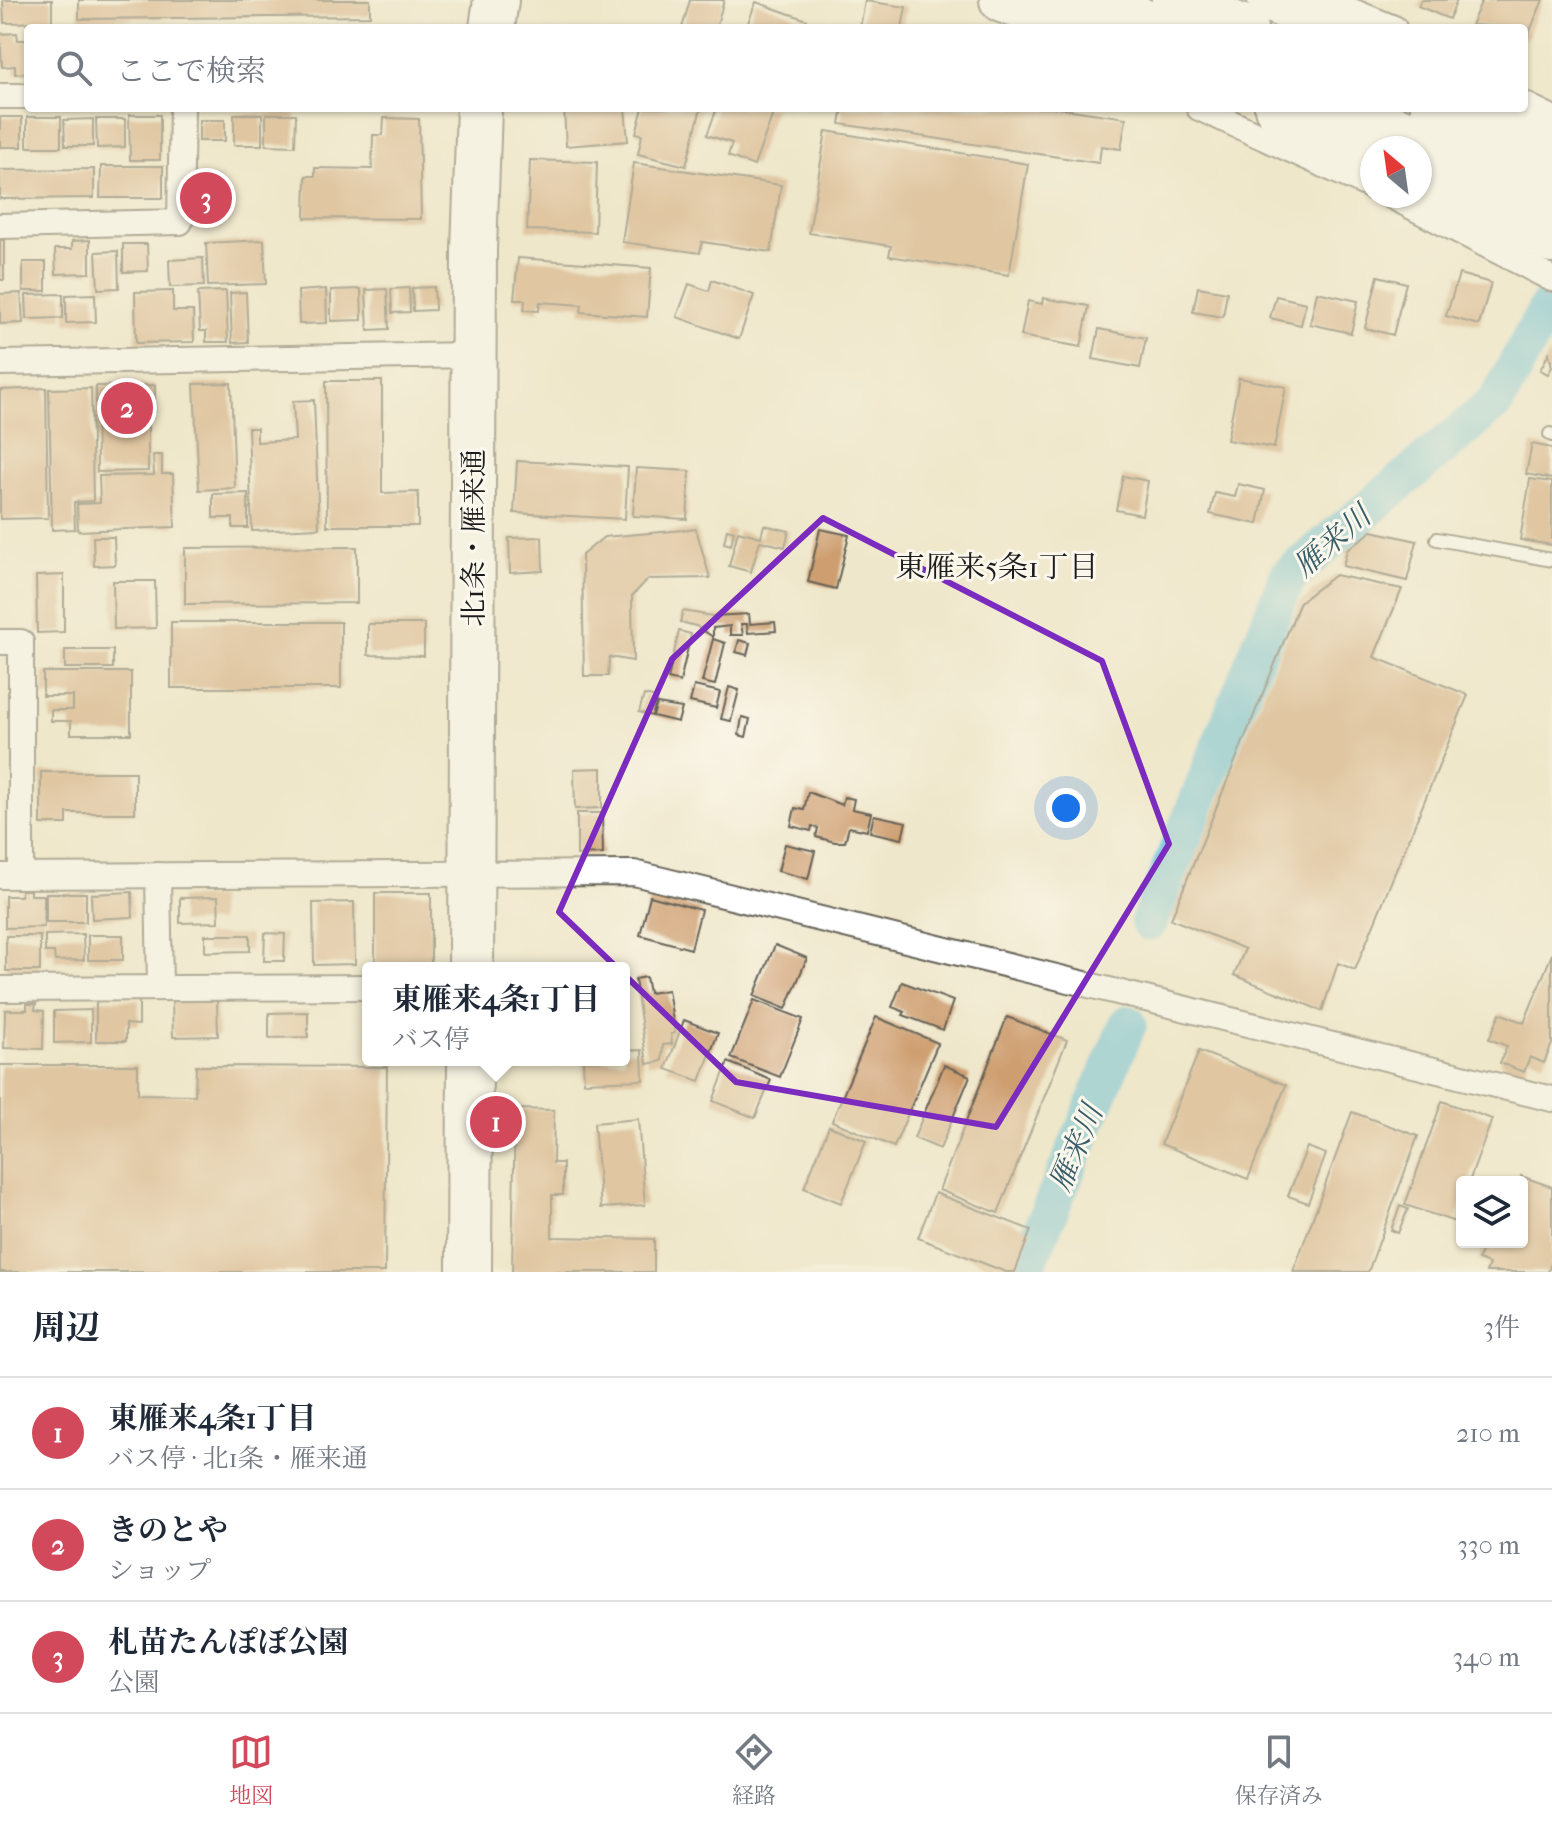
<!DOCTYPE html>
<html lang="ja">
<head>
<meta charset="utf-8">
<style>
  :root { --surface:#fff; --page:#f6f6f7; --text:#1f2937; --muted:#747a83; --line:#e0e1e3; --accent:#d1495b }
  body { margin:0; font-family:"IM FELL French Canon","Noto Serif JP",serif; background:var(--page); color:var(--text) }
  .controls { position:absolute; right:24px; bottom:24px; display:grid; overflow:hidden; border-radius:8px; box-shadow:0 2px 6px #0004 }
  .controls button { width:72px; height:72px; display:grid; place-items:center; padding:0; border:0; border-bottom:2px solid var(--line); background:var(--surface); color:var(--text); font:40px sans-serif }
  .compass { position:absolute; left:1360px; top:136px; width:72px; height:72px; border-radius:50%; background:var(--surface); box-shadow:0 2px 6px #0004; rotate:331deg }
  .you { position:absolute; left:1066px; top:808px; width:28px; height:28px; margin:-20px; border:6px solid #fff; border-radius:50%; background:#1a73e8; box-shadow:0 0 0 12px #1a73e833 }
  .badge { display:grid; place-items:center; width:52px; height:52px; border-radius:50%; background:var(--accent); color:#fff; font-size:26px; font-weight:700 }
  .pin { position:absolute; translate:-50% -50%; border:4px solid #fff; box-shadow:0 2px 8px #0006 }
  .popup { position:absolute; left:362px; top:962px; width:268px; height:104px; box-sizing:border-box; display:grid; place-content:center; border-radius:8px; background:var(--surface); filter:drop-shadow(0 2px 6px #0005); font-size:26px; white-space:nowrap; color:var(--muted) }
  .popup b { font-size:30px; color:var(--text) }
  .popup::after { content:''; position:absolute; left:50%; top:100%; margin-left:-16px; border:16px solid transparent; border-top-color:var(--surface) }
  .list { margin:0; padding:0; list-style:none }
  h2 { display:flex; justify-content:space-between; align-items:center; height:104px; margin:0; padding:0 32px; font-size:34px }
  h2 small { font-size:26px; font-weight:400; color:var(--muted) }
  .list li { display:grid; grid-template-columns:52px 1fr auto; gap:24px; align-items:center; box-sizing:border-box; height:112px; padding:0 32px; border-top:2px solid var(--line) }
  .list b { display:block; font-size:30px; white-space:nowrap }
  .list p { margin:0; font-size:26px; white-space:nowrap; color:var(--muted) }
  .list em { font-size:26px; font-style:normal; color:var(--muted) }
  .icon { flex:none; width:44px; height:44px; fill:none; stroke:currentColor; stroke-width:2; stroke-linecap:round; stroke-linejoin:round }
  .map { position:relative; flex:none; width:1552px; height:1272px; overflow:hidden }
  .search { position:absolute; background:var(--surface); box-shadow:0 2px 6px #0004; left:24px; right:24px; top:24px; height:88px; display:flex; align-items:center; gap:20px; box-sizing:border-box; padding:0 28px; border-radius:8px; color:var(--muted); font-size:30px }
  .sheet { height:440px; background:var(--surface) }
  nav { display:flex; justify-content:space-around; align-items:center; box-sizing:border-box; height:112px; border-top:2px solid var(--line); background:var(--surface); font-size:22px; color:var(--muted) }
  nav a { display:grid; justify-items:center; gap:4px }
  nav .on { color:var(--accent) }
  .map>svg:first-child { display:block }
  .green { fill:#a2d07d; stroke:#5f764c; stroke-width:2 }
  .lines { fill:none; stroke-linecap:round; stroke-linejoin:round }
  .river { stroke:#5ebedc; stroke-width:38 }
  .building { fill:#ce9e70 }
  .lane-casing { stroke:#666359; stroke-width:16 }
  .street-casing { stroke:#666359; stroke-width:28 }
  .highway-casing { stroke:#666359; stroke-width:48 }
  .lane { stroke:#fff; stroke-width:12 }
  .street { stroke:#fff; stroke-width:24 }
  .highway { stroke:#fff; stroke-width:44 }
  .marked { fill:none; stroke:#7b2cbf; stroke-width:6; stroke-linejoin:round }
  .labels { text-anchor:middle; stroke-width:6; stroke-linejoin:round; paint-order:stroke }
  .street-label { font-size:28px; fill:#1c1c1c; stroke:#fbf7ec }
  .water-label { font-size:30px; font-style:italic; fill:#365d69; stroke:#fbf7ec }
  .neighbourhood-label { font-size:30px; fill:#1c1c1c; stroke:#fbf7ec }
</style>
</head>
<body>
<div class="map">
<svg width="1552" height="1272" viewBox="0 0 1552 1272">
  <rect width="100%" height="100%" fill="#fbf7ec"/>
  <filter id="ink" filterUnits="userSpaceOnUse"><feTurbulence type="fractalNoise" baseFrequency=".0125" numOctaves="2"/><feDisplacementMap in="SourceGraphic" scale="16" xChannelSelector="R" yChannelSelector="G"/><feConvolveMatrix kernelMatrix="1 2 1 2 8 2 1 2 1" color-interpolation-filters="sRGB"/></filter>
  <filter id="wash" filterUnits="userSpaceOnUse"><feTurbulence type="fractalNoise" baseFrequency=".006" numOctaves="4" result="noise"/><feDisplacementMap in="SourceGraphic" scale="32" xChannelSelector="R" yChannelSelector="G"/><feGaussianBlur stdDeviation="1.8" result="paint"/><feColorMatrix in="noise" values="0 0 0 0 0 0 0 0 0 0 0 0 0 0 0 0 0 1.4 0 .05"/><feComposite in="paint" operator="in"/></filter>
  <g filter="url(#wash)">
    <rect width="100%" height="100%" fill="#efe7cb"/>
    <path class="green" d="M219 180V215H192V181Z"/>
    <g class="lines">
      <g class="river">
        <path d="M1149 922 1288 576 1496 402 1552 299"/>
        <path d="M1024 1272 1128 1024"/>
      </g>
    </g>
    <g id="blocks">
      <g class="building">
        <path d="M3 0H52V22L4 23Z"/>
        <path d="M79 0H370V16L79 19Z"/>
        <path d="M690 0H724L716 28H682Z"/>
        <path d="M1421 0H1457L1449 19 1418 6Z"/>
        <path d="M1482 0H1543L1524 45V28L1471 25Z"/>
        <path d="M865 1 906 7 902 28H860Z"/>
        <path d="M756 2 807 20 805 28H746Z"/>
        <path d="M17 33 18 40H28V73L15 74V66L2 67 0 34Z"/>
        <path d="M564 108H625L628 141 566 146Z"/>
        <path d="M643 108H701L686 166 638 154 642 135 636 133Z"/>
        <path d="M717 108H775L754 166 728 156 732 143 707 135Z"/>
        <path d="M843 108H1058L1126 118 1121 149 1101 146 1099 163 840 124Z"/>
        <rect x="234" y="114" width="28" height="31"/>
        <path d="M266 114H296L295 146 266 145Z"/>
        <path d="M129 115H160V160H130Z"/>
        <rect x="0" y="117" width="22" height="30"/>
        <rect x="27" y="117" width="34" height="30"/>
        <path d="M384 118 419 119 421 219 305 218 306 176H315V168L372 169 373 135H383Z"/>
        <path d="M93 119V146H65L64 120Z"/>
        <path d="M96 119H125V147L97 148Z"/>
        <rect x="199" y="120" width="26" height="21"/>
        <path d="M826 131 1028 164 1009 275 889 256 891 246 809 233Z"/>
        <path d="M530 160 597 162 595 232 527 230Z"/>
        <path d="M634 163 781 185 771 252 702 242 700 253 622 242Z"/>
        <path d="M101 166H163V198H100Z"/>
        <path d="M94 169V198L0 199V170Z"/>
        <rect x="0" y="240" width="4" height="40"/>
        <path d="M90 240V273L56 274 55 249H72V241Z"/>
        <path d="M264 240 266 284 208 286 206 243Z"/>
        <path d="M123 244H147L148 271 123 272Z"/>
        <path d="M118 251 119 288 98 289 96 252Z"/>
        <path d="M203 258 204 286 170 287 169 260Z"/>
        <path d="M518 258 651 268 647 317 581 312 582 305 540 302 539 311 524 310 525 300H514Z"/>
        <rect x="23" y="262" width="23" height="29"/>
        <path d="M1459 274 1491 283 1479 325 1446 316Z"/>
        <path d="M1378 276 1406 283 1393 335 1365 328Z"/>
        <path d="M712 280 754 295 739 339 677 317 689 284 709 291Z"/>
        <path d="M434 287 435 310 413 311 412 288Z"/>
        <path d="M1198 287 1227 292 1223 317 1193 312Z"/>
        <path d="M409 288 410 312 392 313 391 289Z"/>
        <path d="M326 289 327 323 299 324 298 291Z"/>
        <path d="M361 289 362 320 331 321V290Z"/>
        <path d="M387 289 389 329 368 330 366 290Z"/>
        <path d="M173 291V311H193L194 342 136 343 135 292Z"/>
        <path d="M226 291 228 342H206V331H200L198 292Z"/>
        <path d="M246 292 248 342 232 343 230 293Z"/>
        <path d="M1317 292 1358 301 1351 333 1310 324Z"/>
        <path d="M21 293 23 323 0 324V294Z"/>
        <path d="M63 294V318L27 319 26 295Z"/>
        <path d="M95 294 96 322 66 323V295Z"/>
        <path d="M1276 296 1306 303 1301 325 1270 318Z"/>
        <path d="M1043 298 1089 306 1081 347 1021 336 1028 301 1042 304Z"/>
        <path d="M1099 329 1146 338 1140 368 1093 359Z"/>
        <path d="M1549 353 1552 367 1548 374 1540 370Z"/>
        <path d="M1239 378 1286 387 1274 448 1227 440Z"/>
        <path d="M326 381H382V493L418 492V526H327Z"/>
        <path d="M231 383 235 488 199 490 194 384Z"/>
        <path d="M155 385V412H148V471L97 472 96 386Z"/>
        <path d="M46 388 48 518 0 519V390Z"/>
        <path d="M91 388 93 501 74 502 75 529 52 530 49 389Z"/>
        <path d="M314 400 319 528 252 531 248 428H257V442L295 440 293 401Z"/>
        <path d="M1532 444 1552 448V479L1526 474Z"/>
        <path d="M153 455H162V474H173L175 527 78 531 77 504 100 503 99 476 154 475Z"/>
        <path d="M517 461 628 467 625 519 514 513Z"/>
        <path d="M636 468 690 471 687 519 633 516Z"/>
        <path d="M1123 476 1148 481 1142 515 1116 510Z"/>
        <path d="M1530 479 1552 482V545L1520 540Z"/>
        <path d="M1238 484 1265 490 1258 524 1210 514 1215 493 1235 497Z"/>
        <path d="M248 493V528H233V518H213V494Z"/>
        <path d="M764 525 789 531 785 547 760 541 751 572 729 566 738 531 761 537Z"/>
        <path d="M696 529 710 578 648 579 632 596 633 661 609 657 608 676H584L582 555 604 537Z"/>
        <path d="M727 529 734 531 731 545 724 543Z"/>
        <path d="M820 529 849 535 836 589 808 582Z"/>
        <path d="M1372 531 1417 541 1407 581 1343 566 1347 550Z"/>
        <path d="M93 537H114L115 565 94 566Z"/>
        <path d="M542 537 543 571 510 573 509 538Z"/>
        <path d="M357 547V603L185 604V548Z"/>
        <path d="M64 575V632L37 633 36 576Z"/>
        <path d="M1335 575 1402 589 1374 657 1468 695 1355 970 1338 963 1322 1011 1234 975 1245 949 1171 919 1300 602Z"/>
        <path d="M113 581H155L156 628 114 629Z"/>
        <path d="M683 611 712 616 749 614 750 624 775 622 776 631 748 633 747 624H741L743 635H730V626L713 628V637L696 626 680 622Z"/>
        <rect x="171" y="622" width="170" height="66"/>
        <path d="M368 624H424V656L368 655Z"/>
        <path d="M679 631 691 634 680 682 668 679Z"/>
        <path d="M713 639 725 643 715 685 702 682Z"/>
        <path d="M739 640 750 643 747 655 736 652Z"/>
        <rect x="65" y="650" width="48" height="18"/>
        <path d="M43 672H131V734H71V721H51V710H73V696H43Z"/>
        <path d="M694 686 720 692 716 708 690 702Z"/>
        <path d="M729 687 739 690 731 721 721 719Z"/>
        <path d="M644 695 657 698 652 716 639 712Z"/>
        <path d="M657 704 682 708 678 722 653 716Z"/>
        <path d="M742 717 750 719 746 737 739 735Z"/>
        <path d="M602 768V808L575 809 574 769Z"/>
        <path d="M41 772H135V813H67V824H41Z"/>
        <path d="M808 792 842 805 844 797 854 799 852 809 871 813 867 831 849 827 845 842H835L816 837 818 828 812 826 811 831 791 826 795 808 804 810Z"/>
        <path d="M577 813H602L603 854 577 855Z"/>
        <path d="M874 815 906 822 902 839 870 832Z"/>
        <path d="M785 844 815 851 808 879 778 871Z"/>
        <path d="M21 890H30V895H44V927L5 928V896H21Z"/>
        <path d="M132 892 133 917 92 919 91 894Z"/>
        <rect x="46" y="893" width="40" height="29"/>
        <rect x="375" y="893" width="56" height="75"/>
        <path d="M650 896 701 910 691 949 640 935Z"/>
        <path d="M218 897 219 922 180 923V898Z"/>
        <path d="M354 902 355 964 314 965 313 903Z"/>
        <path d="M265 933 285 934 284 961H264Z"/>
        <path d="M83 934 84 960 55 961 54 952H45V935Z"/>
        <rect x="88" y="935" width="35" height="25"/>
        <path d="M205 935H250V951L205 952Z"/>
        <rect x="6" y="936" width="34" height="35"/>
        <path d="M775 945 807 958 786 1009 754 996Z"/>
        <path d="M1552 954V1044L1544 1063 1530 1057 1524 1072 1500 1063 1507 1046 1489 1039 1500 1013 1524 1023Z"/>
        <path d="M646 977 649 993 668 990 675 1033 671 1034 672 1044 663 1045 662 1061 647 1064 635 979Z"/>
        <path d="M902 982 953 1001 943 1030 903 1015 905 1012 892 1007Z"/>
        <path d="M96 999 139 1000V1025L126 1024V1041H96Z"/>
        <path d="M754 1000 803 1019 780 1077 731 1058Z"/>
        <path d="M172 1001H217L218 1036 173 1037Z"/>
        <path d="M27 1004H36L35 1010 44 1011 43 1049 4 1048 5 1010H27Z"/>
        <path d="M91 1010V1042L54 1043V1011Z"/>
        <path d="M308 1012V1037L269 1038V1013Z"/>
        <path d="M876 1017 938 1043 894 1147 832 1121Z"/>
        <path d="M1007 1017 1067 1040 998 1213 939 1190Z"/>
        <path d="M684 1020 718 1033 700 1081 666 1069Z"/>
        <path d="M642 1050 643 1080 584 1082 583 1060H624V1051Z"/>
        <path d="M1199 1051 1286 1085 1248 1179 1161 1144Z"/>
        <path d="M728 1062 771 1080 755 1118 713 1101Z"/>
        <path d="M0 1065H138V1094L195 1095 196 1066 387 1067 385 1272H0Z"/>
        <path d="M944 1065 970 1076 940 1149 914 1138Z"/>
        <path d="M1442 1101 1492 1119 1469 1182H1462V1202L1455 1222 1405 1205Z"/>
        <path d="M515 1109 554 1110 553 1163H563V1195H552V1237L654 1239V1272H512Z"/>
        <path d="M1352 1112 1418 1136 1368 1272H1293Z"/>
        <path d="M638 1119 645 1205 601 1208 594 1123Z"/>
        <path d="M829 1126 866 1141 841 1203 804 1188Z"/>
        <path d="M1307 1147 1326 1154 1308 1203 1288 1196Z"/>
        <path d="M1521 1176 1552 1187V1259L1548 1272H1486L1489 1264 1478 1260 1484 1242 1496 1246 1497 1242H1522Z"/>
        <path d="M935 1193 1031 1230 1015 1272H1006L918 1238Z"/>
        <path d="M1400 1206 1408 1209 1398 1233 1391 1230Z"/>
      </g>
    </g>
  </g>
  <g filter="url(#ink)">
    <use href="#blocks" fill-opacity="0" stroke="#666359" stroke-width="2"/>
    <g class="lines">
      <defs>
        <g id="lane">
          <path d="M1550 434 1552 435"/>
          <path d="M1437 539 1552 560"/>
        </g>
        <g id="street">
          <path d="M1325 0 1394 28"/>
          <path d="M0 96H28"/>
          <path d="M1199 108 1372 187"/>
          <path d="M1391 196 1552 279"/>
          <path d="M0 226 180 222 182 108"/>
          <path d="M0 363 474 355"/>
          <path d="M0 642H21V876"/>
          <path d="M158 875 160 987"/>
          <path d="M0 876 634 873 1552 1099"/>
          <path d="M0 989 368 987"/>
        </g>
        <g id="highway">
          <path d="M1002 0 1079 28"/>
          <path d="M1091 0 1160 28"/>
          <path d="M1174 0 1245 28"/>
          <path d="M1270 0 1337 28"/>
          <path d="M492 28 496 0"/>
          <path d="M1277 108 1372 152"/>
          <path d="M1352 108 1552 202"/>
          <path d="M1433 108 1552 166"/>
          <path d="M1509 108 1552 129"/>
          <path d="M1420 175 1552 241"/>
          <path d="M471 968 474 250 479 108"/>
          <path d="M469 1272 470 1060"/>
        </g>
      </defs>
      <use href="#lane" class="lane-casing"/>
      <use href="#street" class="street-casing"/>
      <use href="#highway" class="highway-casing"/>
      <use href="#lane" class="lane"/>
      <use href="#street" class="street"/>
      <use href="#highway" class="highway"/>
    </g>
  </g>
  <path d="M0 0H1552V1272H0ZM823 518 1102 661 1169 844 996 1127 736 1082 559 912 672 659Z" fill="#efe7cb" fill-opacity=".55" fill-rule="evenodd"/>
  <path class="marked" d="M823 518 1102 661 1169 844 996 1127 736 1082 559 912 672 659Z"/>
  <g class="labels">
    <g class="street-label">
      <text transform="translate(473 538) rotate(-90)" y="10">北1条・雁来通</text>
    </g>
    <g class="water-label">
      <text transform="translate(1332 541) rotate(-41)" y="10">雁来川</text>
      <text transform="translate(1076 1148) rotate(-67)" y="10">雁来川</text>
    </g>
    <g class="neighbourhood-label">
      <text x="997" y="577">東雁来5条1丁目</text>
    </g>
  </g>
</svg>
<div class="controls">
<button><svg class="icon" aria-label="layers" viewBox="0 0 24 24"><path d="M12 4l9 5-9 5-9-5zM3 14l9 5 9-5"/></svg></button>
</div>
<svg class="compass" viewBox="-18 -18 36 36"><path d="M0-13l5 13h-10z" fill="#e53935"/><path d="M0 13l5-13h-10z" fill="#747a83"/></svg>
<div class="you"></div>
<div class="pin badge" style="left:496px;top:1122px">1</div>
<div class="popup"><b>東雁来4条1丁目</b>バス停</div>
<div class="pin badge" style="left:127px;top:408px">2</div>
<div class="pin badge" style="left:206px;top:198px">3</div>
<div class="search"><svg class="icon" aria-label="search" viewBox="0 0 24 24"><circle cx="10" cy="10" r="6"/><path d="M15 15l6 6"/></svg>ここで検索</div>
</div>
<section class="sheet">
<h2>周辺<small>3件</small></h2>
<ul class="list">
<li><span class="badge">1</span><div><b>東雁来4条1丁目</b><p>バス停 · 北1条・雁来通</p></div><em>210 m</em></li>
<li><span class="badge">2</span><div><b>きのとや</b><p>ショップ</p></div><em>330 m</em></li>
<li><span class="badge">3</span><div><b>札苗たんぽぽ公園</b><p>公園</p></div><em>340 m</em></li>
</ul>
</section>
<nav>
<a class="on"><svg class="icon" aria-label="map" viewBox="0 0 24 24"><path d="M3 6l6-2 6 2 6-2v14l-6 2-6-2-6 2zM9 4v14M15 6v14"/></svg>地図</a>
<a><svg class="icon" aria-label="directions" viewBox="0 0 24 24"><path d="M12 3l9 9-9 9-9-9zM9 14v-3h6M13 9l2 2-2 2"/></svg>経路</a>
<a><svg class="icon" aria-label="saved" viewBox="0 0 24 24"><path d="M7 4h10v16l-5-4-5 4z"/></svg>保存済み</a>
</nav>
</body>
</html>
